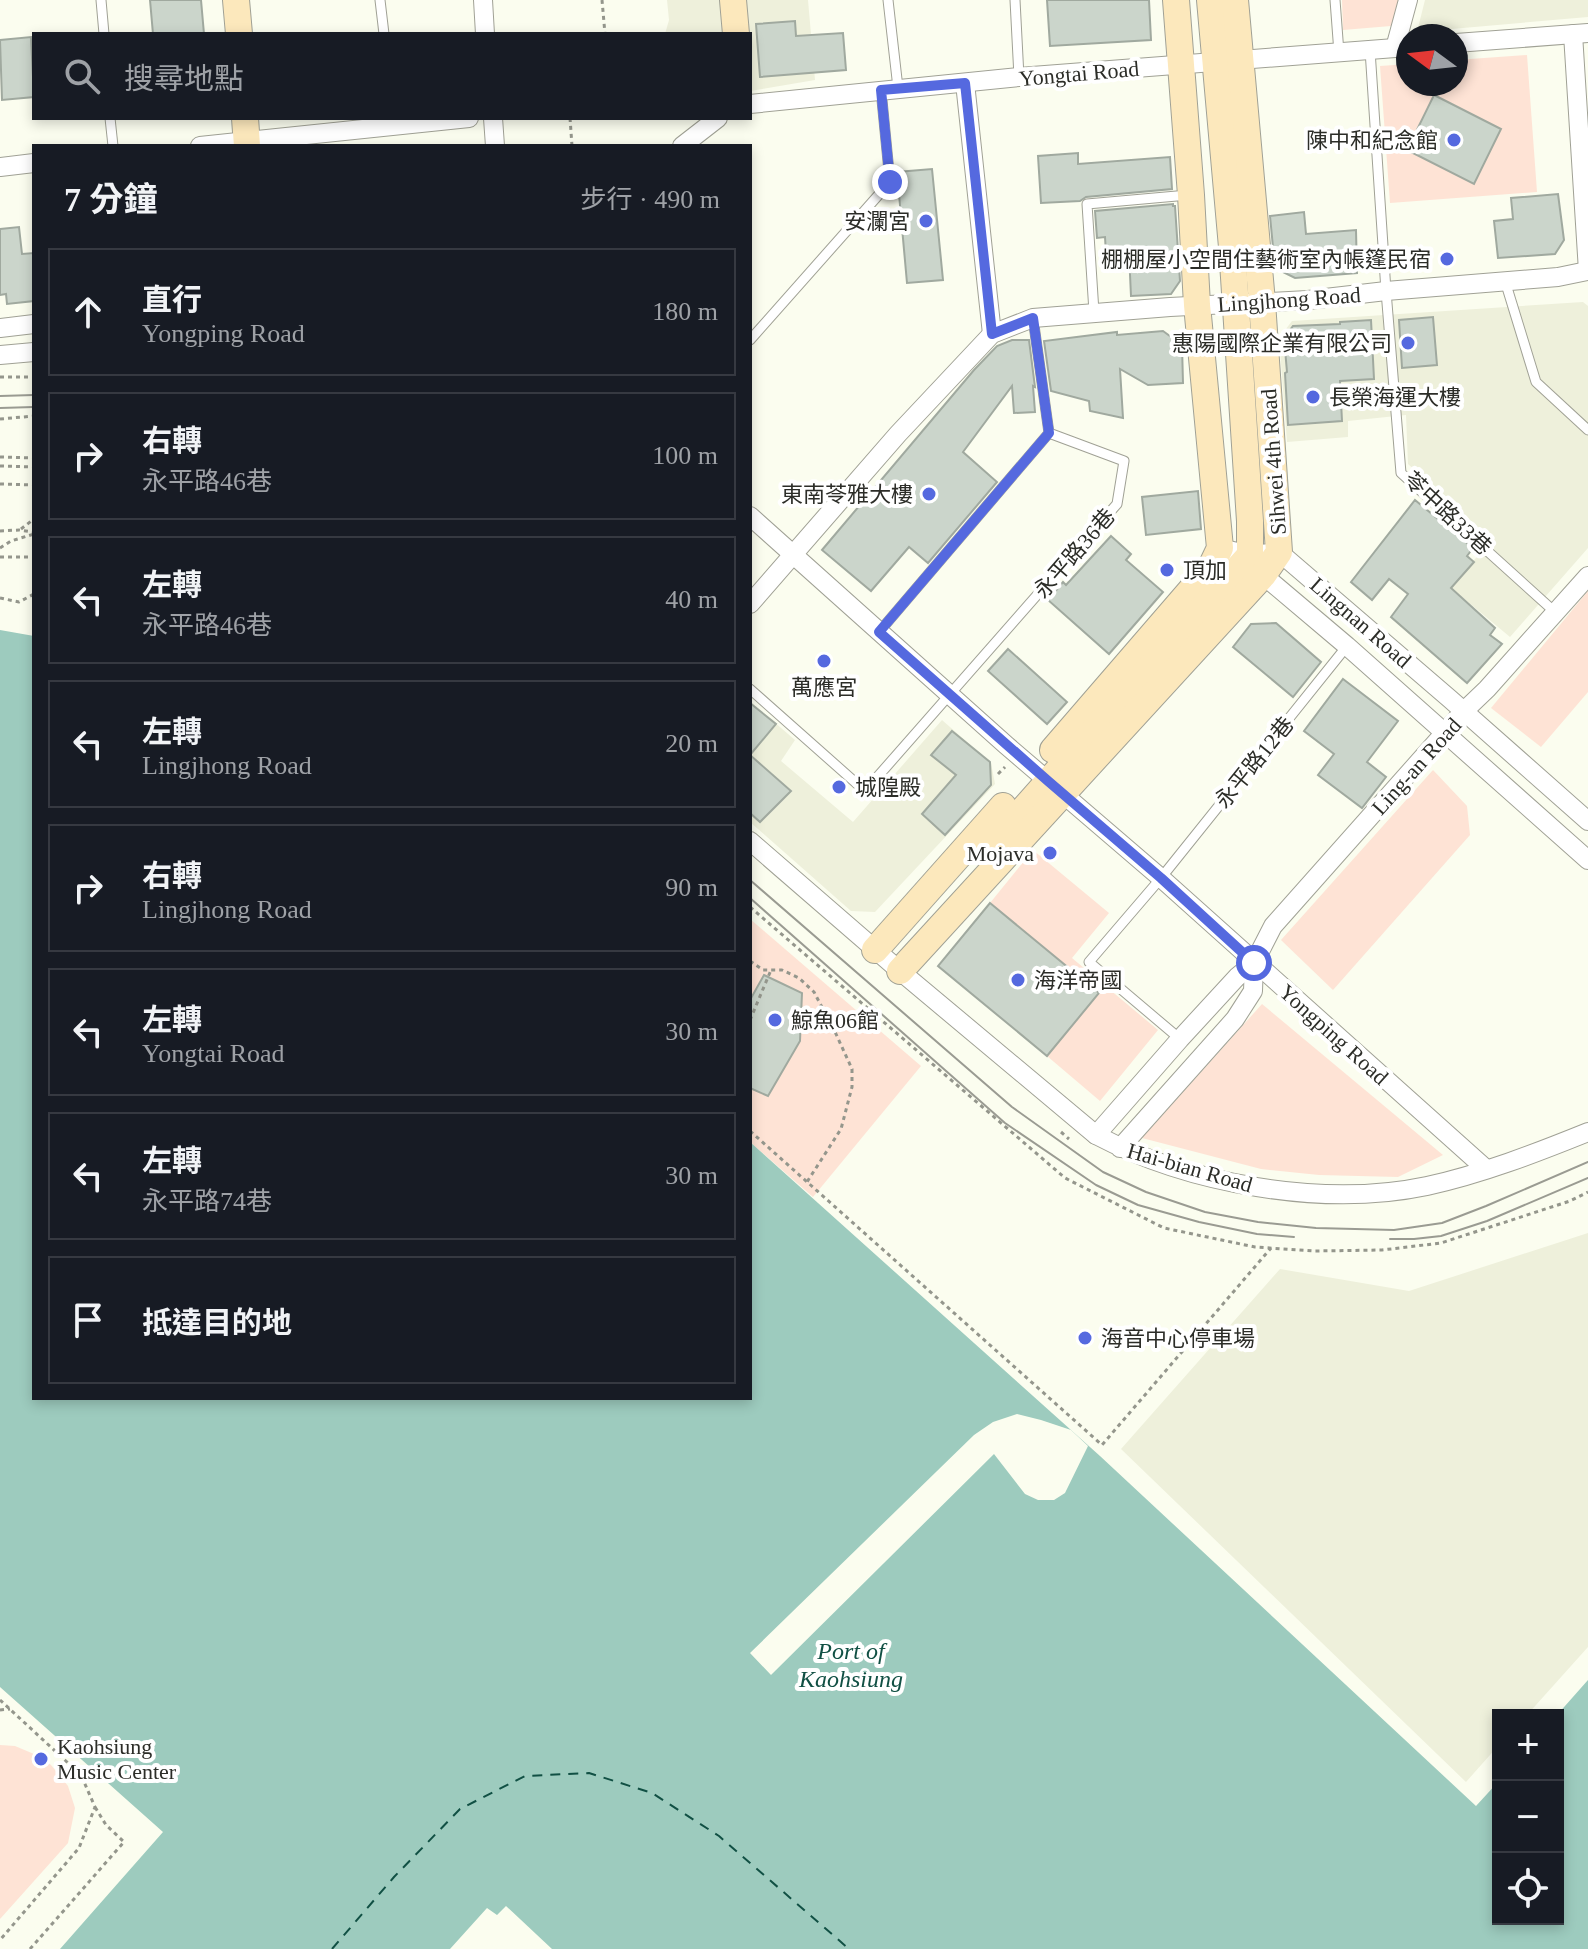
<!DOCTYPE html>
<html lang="zh-TW">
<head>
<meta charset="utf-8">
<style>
  :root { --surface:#171b24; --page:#242831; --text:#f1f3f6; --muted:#9ea1a6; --line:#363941 }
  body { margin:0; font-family:"Times New Roman","Noto Sans TC",serif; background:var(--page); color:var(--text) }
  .controls { position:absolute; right:24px; bottom:24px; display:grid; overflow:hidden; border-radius:0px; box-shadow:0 4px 12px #0003 }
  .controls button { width:72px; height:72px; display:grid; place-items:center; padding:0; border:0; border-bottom:2px solid var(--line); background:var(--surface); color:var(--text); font:40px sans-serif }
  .compass { position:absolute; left:1396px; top:24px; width:72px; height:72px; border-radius:50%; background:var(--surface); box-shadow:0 4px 12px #0003; rotate:285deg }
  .stop { position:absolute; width:24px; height:24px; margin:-18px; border:6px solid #5569df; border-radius:50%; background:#fff }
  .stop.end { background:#5569df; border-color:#fff; box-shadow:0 2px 8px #0008 }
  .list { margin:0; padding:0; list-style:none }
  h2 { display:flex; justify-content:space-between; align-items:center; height:104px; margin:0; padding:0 32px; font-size:34px }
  h2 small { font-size:26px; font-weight:400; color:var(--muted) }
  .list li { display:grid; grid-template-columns:52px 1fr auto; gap:24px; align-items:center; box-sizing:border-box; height:128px; margin:0 16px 16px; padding:0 16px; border:2px solid var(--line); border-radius:0px }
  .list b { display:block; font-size:30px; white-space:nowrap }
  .list p { margin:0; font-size:26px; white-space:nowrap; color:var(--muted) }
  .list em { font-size:26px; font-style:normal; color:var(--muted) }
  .icon { flex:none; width:44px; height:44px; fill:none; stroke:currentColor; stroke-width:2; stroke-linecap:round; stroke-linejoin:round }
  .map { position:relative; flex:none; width:1588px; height:1949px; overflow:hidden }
  .search { position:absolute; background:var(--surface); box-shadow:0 4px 12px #0003; left:32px; top:32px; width:720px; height:88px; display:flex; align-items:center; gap:20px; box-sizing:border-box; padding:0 28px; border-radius:0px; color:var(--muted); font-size:30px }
  .panel { position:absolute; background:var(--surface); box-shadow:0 4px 12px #0003; left:32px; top:144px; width:720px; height:1256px; border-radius:0px }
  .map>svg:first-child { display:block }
  .built { fill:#eef0db }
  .green { fill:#fee3d5 }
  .water { fill:#9dcbbe }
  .pier { fill:#fbfdef }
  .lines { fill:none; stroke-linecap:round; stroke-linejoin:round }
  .ferry { stroke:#115044; stroke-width:2; stroke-dasharray:10 8; stroke-linecap:butt }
  .building { fill:#cbd5cb; stroke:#a0a99f; stroke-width:2 }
  .lane-casing { stroke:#a0a195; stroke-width:11 }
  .street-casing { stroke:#a0a195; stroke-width:20 }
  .secondary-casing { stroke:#a0a195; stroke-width:28 }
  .path { stroke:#94968c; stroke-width:3; stroke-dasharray:4 4; stroke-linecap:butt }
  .lane { stroke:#fff; stroke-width:9 }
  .street { stroke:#fff; stroke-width:18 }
  .secondary { stroke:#fce8bc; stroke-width:26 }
  .tram { stroke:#9a9b92; stroke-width:2 }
  .route { stroke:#5569df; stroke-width:10 }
  .poi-dot { fill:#5569df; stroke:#fff; stroke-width:3 }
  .labels { text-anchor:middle; stroke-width:8; stroke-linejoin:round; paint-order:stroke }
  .street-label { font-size:22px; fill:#2c2d28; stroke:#fff }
  .poi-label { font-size:22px; fill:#2c2d28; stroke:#fff; text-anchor:start }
  .water-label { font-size:24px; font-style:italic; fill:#115044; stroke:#fff }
</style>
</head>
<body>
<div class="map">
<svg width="1588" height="1949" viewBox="0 0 1588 1949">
  <rect width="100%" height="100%" fill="#fbfdef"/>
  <g class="built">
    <path d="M667 0H808L815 80 750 91V34H665L669 20Z"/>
    <path d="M1425 0H1588V17L1417 32Z"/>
    <path d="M1583 302 1588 306V548L1510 637 1450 587 1492 540 1408 464 1406 415 1348 421V437L1287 442 1279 338 1292 321Z"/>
    <path d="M750 701 795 740 781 761 853 822 942 720 991 763 995 784 875 912 851 911 750 822Z"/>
    <path d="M1588 1233V1647L1527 1715H1498V1746L1466 1782 1121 1449 1280 1269 1409 1291Z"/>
  </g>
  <g class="green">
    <path d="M1342 0H1400L1391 26 1343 30Z"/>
    <path d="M1527 55 1537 192 1390 203 1380 66 1408 64V84H1456V60Z"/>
    <path d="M1588 591V692L1541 747 1491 708Z"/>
    <path d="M1433 770 1467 806 1470 835 1333 990 1281 940Z"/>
    <path d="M1033 850 1109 913 1072 958 1158 1030 1100 1101 1047 1056 1099 993 990 903Z"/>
    <path d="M750 919 921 1066 813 1197 750 1142Z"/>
    <path d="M1262 1004 1443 1155 1398 1177 1319 1175 1261 1169 1142 1138Z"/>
    <path d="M0 1745 15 1746 34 1754 51 1765 68 1786 75 1808 68 1843 0 1919Z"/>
  </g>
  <path class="water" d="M0 630 34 636V1398H750V1142L1100 1456 1476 1806 1498 1782V1919H1558L1557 1715 1588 1680V1949H552L506 1906 497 1915 487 1908 450 1949H60L163 1832 0 1687Z"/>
  <path class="pier" d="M1017 1414 1041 1420 1071 1430 1088 1446 1065 1493 1054 1500H1038L1025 1494 994 1454 771 1675 750 1653 974 1435 993 1422Z"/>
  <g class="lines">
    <path class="ferry" d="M332 1949 394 1877 460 1809 525 1776 589 1773 652 1793 719 1836 849 1949"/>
  </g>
  <g class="building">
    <path d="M150 0H201L204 34H153Z"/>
    <path d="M1047 0H1149L1151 40 1050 46Z"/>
    <path d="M795 21 796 36 843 33 846 70 760 77 756 24Z"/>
    <path d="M31 37 34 97 2 100 0 40Z"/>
    <path d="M1434 95 1501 129 1474 184 1407 150Z"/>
    <path d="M1078 153V164L1170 157 1172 189 1086 197 1080 201 1041 203 1038 156Z"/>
    <path d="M932 169 943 280 907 283 897 172Z"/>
    <path d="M1558 194 1564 240 1555 254 1498 258 1494 221 1513 219 1511 198Z"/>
    <path d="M1173 204V206H1175L1180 281 1171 294 1131 296 1129 253 1106 254 1105 237 1097 238 1095 211Z"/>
    <path d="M1304 212 1306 234 1356 230 1357 273 1295 278 1275 268 1270 216Z"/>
    <path d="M19 227 22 254 34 253V301L7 304 6 294 0 295V229Z"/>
    <path d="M1433 317 1437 365 1402 368 1399 320Z"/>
    <path d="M1371 320 1374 379 1340 381 1342 421 1288 425 1285 373 1287 372 1284 338 1293 326 1340 324V322Z"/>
    <path d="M1163 331 1182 345 1183 383 1148 385 1120 369 1123 418 1090 411 1089 401 1051 391 1044 341 1117 332V335Z"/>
    <path d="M1012 340H1029L1035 387 1033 386 1035 412 1014 413 1012 386 963 452 997 482 928 563 909 547 871 591 822 550 974 370 997 346Z"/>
    <path d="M1198 491 1201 529 1146 535 1142 497Z"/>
    <path d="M1415 500 1473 548 1467 556 1474 562 1451 588 1495 628 1490 635 1502 644 1467 683 1391 617 1408 594 1389 579 1372 600 1351 582Z"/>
    <path d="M1111 536 1131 554 1126 560 1163 592 1109 654 1048 600 1063 582 1066 585Z"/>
    <path d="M1276 623 1321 662 1293 697 1233 647 1251 624Z"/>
    <path d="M1008 649 1067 702 1047 724 988 671Z"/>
    <path d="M1343 679 1398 721 1367 762 1386 777 1362 808 1318 775 1334 754 1304 731Z"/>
    <path d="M750 703 776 724 750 755 791 791 760 822 750 813Z"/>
    <path d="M952 731 990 762 991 785 945 835 922 814 956 775 931 755Z"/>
    <path d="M990 903 1099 993 1047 1056 938 966Z"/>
    <path d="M764 975 802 993 800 1041 768 1096 750 1088V1000Z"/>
  </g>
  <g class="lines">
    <defs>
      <g id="lane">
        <path d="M101 0 104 34"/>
        <path d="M380 0 384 34"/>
        <path d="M888 0 898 88"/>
        <path d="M1015 0 1019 77"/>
        <path d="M1335 0 1339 53"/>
        <path d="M1370 50 1386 291 1401 473 1556 613"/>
        <path d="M110 118 113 146"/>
        <path d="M1505 281 1536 382 1588 430"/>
        <path d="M1094 312 1087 204 1188 195"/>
        <path d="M750 340 890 182 881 90"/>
        <path d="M879 632 1049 433 1033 318"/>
        <path d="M750 689 865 791 1117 504 1124 461 1049 433"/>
        <path d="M1180 1039 1089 962 1161 878 1347 646"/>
      </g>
      <g id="street">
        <path d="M483 0 485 34"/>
        <path d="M1573 34 1588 271"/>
        <path d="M1456 43 1588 33"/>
        <path d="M1395 48 1408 0"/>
        <path d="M965 83 992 334"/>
        <path d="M750 104 1019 77 1408 47"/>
        <path d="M493 118 495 146"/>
        <path d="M200 146 469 118"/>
        <path d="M682 146 718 118"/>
        <path d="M0 167 34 163"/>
        <path d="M0 328 34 324"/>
        <path d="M0 355 34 352"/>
        <path d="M750 516 1006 745 1161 878 1486 1169"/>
        <path d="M1220 548 1250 555 1279 552 1450 699 1588 821"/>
        <path d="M1258 568 1263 575 1347 646 1588 860"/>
        <path d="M750 604 898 434 992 334 1033 318 1170 307 1308 300 1386 291 1558 277 1587 271"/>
        <path d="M750 841 900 971 1096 1135C1189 1184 1323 1208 1427 1186 1482 1174 1536 1153 1588 1132"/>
        <path d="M1096 1135 1180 1039 1237 977 1254 963 1273 926 1464 711 1487 689 1588 576"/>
        <path d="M1120 1148 1235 1019 1253 991 1254 963"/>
      </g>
      <g id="secondary">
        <path d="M236 0 239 34"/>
        <path d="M733 0 736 34"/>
        <path d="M245 118 247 146"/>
        <path d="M1053 750 1211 567 1220 548 1197 305 1191 195 1176 0"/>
        <path d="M997 839 1250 555V521L1232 247 1210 0"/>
        <path d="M875 950 1003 806"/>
        <path d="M900 971 1263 575 1279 552 1262 302 1235 0"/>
      </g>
    </defs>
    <use href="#lane" class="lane-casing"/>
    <use href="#street" class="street-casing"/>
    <use href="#secondary" class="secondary-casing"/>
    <g class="path">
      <path d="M602 0 605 34"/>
      <path d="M570 118 572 146"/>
      <path d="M0 377H34"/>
      <path d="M0 419 34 416"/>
      <path d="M0 457 34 458"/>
      <path d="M0 466 34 467"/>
      <path d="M0 484 34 485"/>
      <path d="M21 529 34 519"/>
      <path d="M0 531 19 530 34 532"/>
      <path d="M0 548 11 541 34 534"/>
      <path d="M0 557H34"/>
      <path d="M0 598 19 602 34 594"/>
      <path d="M998 774 1005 767"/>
      <path d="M750 907 1065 1178 1164 1228 1255 1247 1314 1251 1382 1250 1441 1243 1570 1201 1588 1192"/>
      <path d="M750 961 763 970H782L799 978 814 992 836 1034 852 1069V1087L841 1129 807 1182"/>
      <path d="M750 1020 771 970"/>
      <path d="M750 1131 1102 1445 1271 1248"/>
      <path d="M1061 1132 1069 1139"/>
      <path d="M0 1700 81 1775 95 1807 79 1848 0 1940"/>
      <path d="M0 1710 10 1709"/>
      <path d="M30 1949 124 1842 106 1825 95 1807"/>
    </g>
    <use href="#lane" class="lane"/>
    <use href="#street" class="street"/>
    <use href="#secondary" class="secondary"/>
    <g class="tram">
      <path d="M0 396 34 395"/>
      <path d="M0 408 34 407"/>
      <path d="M750 880 1012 1107 1103 1172 1146 1192 1205 1212 1258 1222 1316 1228 1394 1230 1442 1223 1486 1206 1588 1162"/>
      <path d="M750 898 1005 1123 1096 1185 1138 1205 1199 1222 1257 1234 1294 1237"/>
      <path d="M1390 1239H1414L1441 1236 1487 1221 1588 1178"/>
    </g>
  </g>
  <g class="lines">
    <path class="route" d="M890 182 881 90 965 83 992 334 1033 318 1049 433 879 632 1048 781 1161 878 1254 963"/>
  </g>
  <g class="poi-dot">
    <circle cx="1454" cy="140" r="8"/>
    <circle cx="926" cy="221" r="8"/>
    <circle cx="1447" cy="259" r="8"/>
    <circle cx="1408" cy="343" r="8"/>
    <circle cx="1313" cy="397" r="8"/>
    <circle cx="929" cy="494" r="8"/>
    <circle cx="1167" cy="570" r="8"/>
    <circle cx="824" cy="661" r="8"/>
    <circle cx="839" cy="787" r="8"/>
    <circle cx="1050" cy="853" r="8"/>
    <circle cx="1018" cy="980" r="8"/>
    <circle cx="775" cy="1020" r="8"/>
    <circle cx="1085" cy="1338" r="8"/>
    <circle cx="41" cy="1759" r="8"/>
  </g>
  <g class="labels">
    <g class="street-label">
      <text transform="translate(1079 73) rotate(-5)" y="8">Yongtai Road</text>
      <text transform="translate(1289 299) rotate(-4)" y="8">Lingjhong Road</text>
      <text transform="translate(1273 462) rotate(-94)" y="8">Sihwei 4th Road</text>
      <text transform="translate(1448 513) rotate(43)" y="8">苓中路33巷</text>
      <text transform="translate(1074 553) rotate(-49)" y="8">永平路36巷</text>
      <text transform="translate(1361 622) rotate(41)" y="8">Lingnan Road</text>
      <text transform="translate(1254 762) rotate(-51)" y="8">永平路12巷</text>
      <text transform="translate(1416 766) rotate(-48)" y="8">Ling-an Road</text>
      <text transform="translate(1334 1034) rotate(42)" y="8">Yongping Road</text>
      <text transform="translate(1190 1167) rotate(16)" y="8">Hai-bian Road</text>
    </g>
    <g class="poi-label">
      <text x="1438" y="148" text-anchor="end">陳中和紀念館</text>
      <text x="910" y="229" text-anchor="end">安瀾宮</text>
      <text x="1431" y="267" text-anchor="end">棚棚屋小空間住藝術室內帳篷民宿</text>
      <text x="1392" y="351" text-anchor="end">惠陽國際企業有限公司</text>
      <text x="1329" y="405">長榮海運大樓</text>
      <text x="913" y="502" text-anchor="end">東南苓雅大樓</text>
      <text x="1183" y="578">頂加</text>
      <text x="824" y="695" text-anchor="middle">萬應宮</text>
      <text x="855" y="795">城隍殿</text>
      <text x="1034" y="861" text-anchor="end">Mojava</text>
      <text x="1034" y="988">海洋帝國</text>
      <text x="791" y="1028">鯨魚06館</text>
      <text x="1101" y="1346">海音中心停車場</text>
      <text x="57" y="1754">Kaohsiung<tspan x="57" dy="25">Music Center</tspan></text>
    </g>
    <g class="water-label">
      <text x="851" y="1659">Port of<tspan x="851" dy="28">Kaohsiung</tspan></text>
    </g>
  </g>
</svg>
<div class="controls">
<button>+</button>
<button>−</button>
<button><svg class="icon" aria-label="locate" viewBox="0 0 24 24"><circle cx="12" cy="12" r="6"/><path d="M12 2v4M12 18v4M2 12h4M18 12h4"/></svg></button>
</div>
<svg class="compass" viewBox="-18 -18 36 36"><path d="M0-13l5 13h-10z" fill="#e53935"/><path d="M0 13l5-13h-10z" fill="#9ea1a6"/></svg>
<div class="stop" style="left:1254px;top:963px"></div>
<div class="stop end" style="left:890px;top:182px"></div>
<div class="search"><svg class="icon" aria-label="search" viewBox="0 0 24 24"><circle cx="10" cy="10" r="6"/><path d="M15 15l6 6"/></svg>搜尋地點</div>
<section class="panel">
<h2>7 分鐘<small>步行 · 490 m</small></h2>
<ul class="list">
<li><svg class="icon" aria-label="ahead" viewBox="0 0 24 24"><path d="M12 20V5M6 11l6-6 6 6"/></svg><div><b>直行</b><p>Yongping Road</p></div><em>180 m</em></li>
<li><svg class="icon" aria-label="right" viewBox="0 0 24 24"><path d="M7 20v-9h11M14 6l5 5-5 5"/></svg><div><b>右轉</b><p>永平路46巷</p></div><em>100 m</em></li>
<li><svg class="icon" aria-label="left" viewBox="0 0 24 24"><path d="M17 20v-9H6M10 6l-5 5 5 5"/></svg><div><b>左轉</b><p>永平路46巷</p></div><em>40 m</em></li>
<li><svg class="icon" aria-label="left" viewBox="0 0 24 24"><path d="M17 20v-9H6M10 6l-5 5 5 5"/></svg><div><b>左轉</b><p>Lingjhong Road</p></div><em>20 m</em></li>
<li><svg class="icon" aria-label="right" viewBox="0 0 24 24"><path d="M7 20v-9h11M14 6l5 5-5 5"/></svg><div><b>右轉</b><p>Lingjhong Road</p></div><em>90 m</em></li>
<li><svg class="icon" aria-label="left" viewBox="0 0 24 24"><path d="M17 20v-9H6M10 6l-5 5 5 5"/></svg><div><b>左轉</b><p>Yongtai Road</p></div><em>30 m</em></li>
<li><svg class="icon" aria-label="left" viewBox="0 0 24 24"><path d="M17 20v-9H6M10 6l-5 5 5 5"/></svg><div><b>左轉</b><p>永平路74巷</p></div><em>30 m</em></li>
<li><svg class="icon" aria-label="arrive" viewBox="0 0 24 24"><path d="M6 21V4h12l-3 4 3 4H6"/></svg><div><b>抵達目的地</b></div></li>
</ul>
</section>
</div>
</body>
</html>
